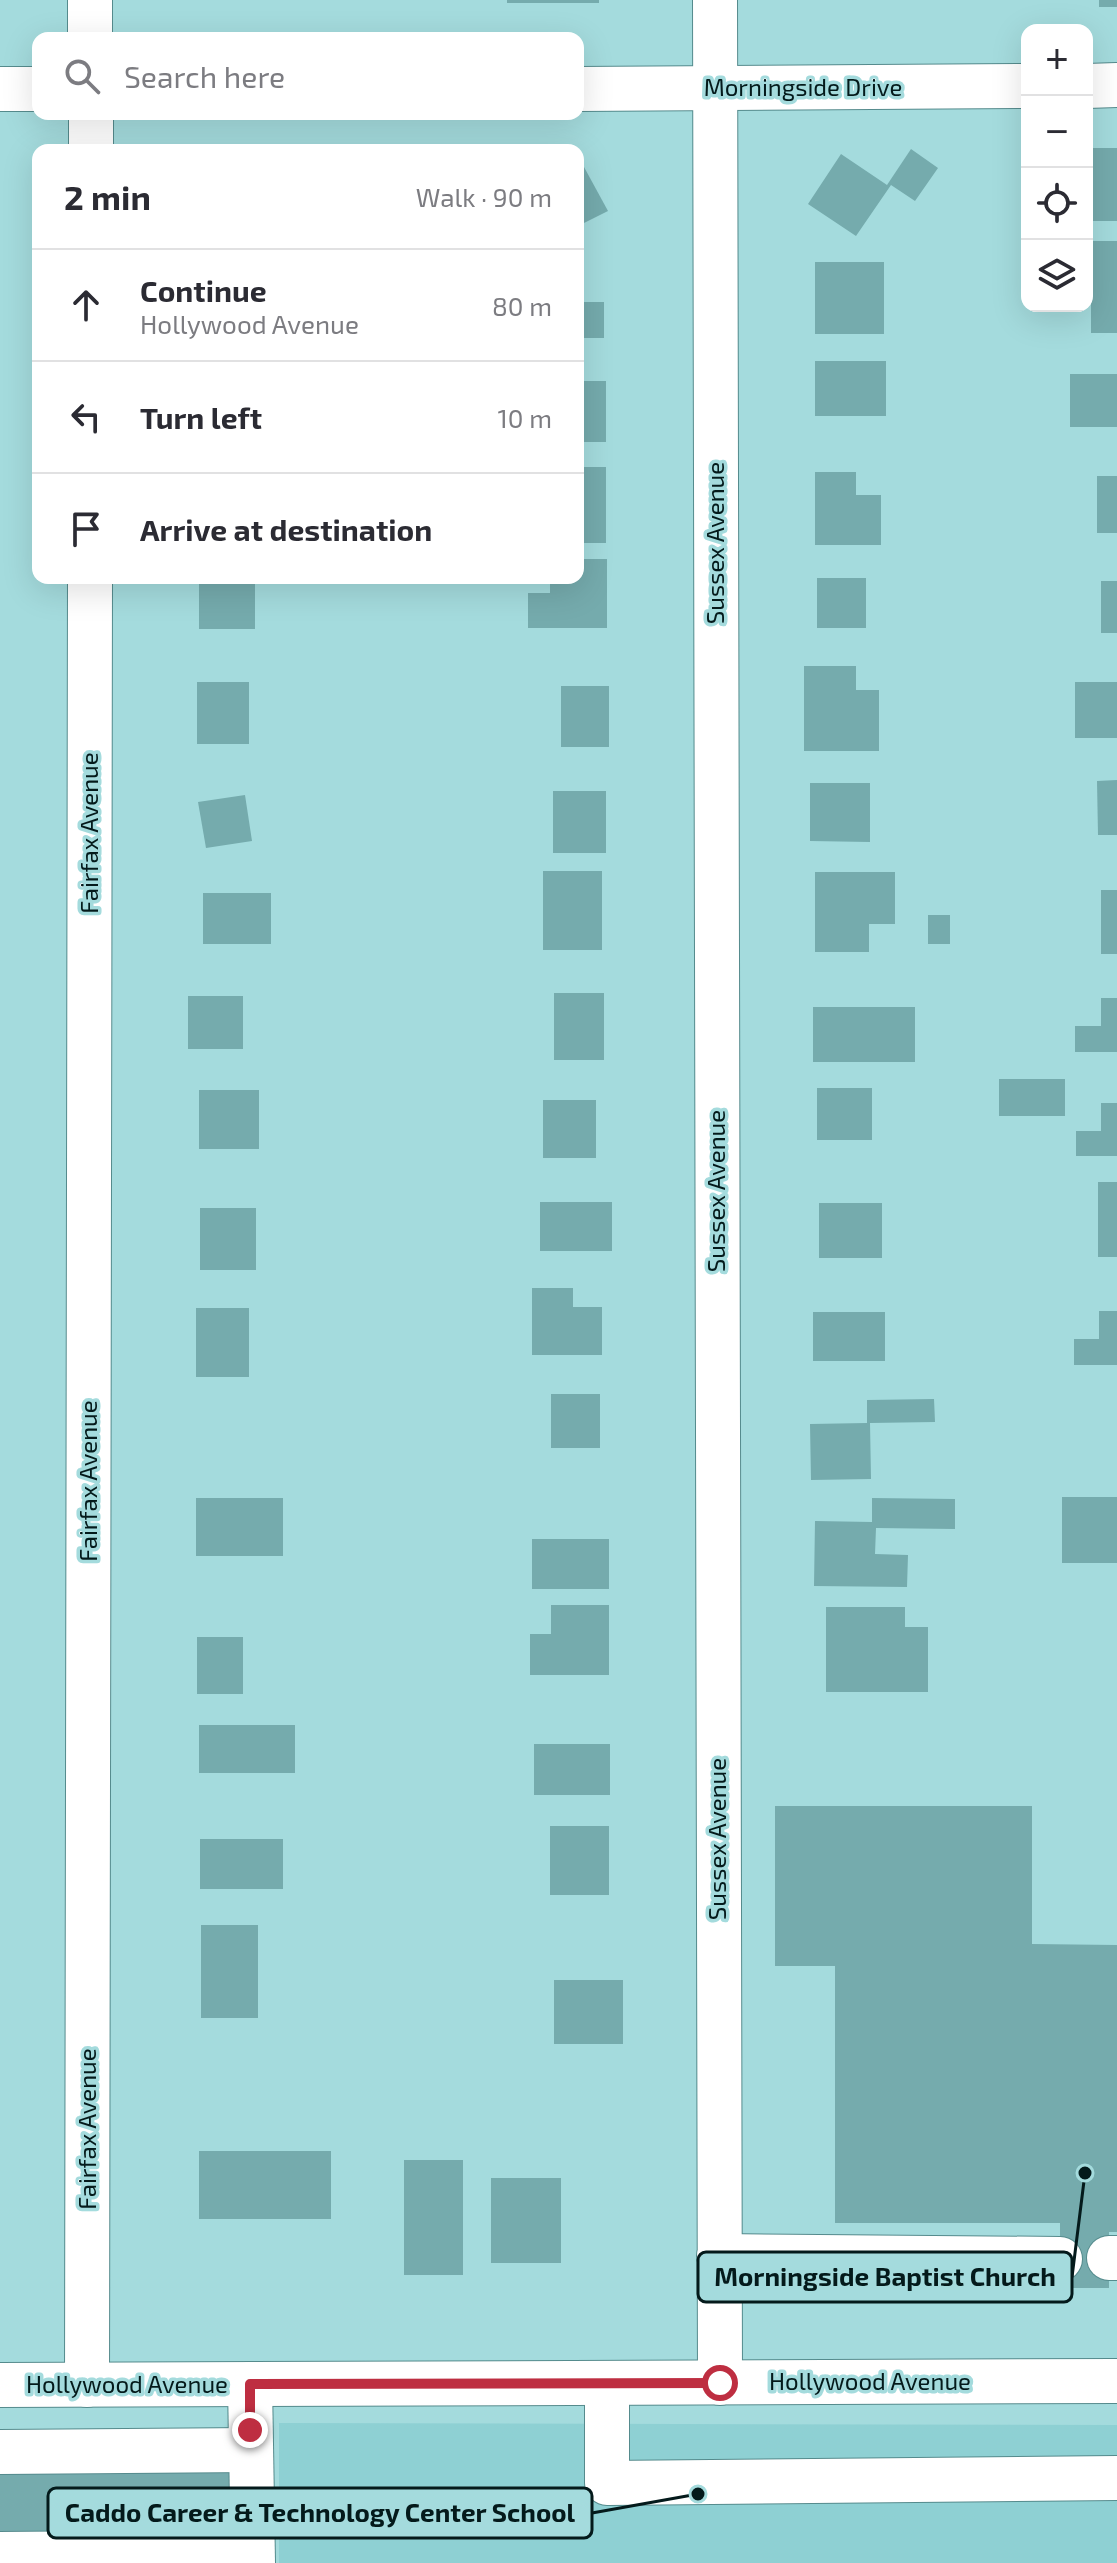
<!DOCTYPE html>
<html lang="en">
<head>
<meta charset="utf-8">
<style>
  :root { --surface:#fff; --page:#f2f2f3; --text:#2b2b33; --muted:#7c7c81; --line:#e1e1e2 }
  body { margin:0; font-family:"Exo 2",sans-serif; background:var(--page); color:var(--text) }
  .controls { position:absolute; right:24px; top:24px; display:grid; overflow:hidden; border-radius:16px; box-shadow:0 8px 32px #0002 }
  .controls button { width:72px; height:72px; display:grid; place-items:center; padding:0; border:0; border-bottom:2px solid var(--line); background:var(--surface); color:var(--text); font:40px sans-serif }
  .stop { position:absolute; width:24px; height:24px; margin:-18px; border:6px solid #be2e41; border-radius:50%; background:#fff }
  .stop.end { background:#be2e41; border-color:#fff; box-shadow:0 2px 8px #0008 }
  .list { margin:0; padding:0; list-style:none }
  h2 { display:flex; justify-content:space-between; align-items:center; height:104px; margin:0; padding:0 32px; font-size:34px }
  h2 small { font-size:26px; font-weight:400; color:var(--muted) }
  .list li { display:grid; grid-template-columns:52px 1fr auto; gap:24px; align-items:center; box-sizing:border-box; height:112px; padding:0 32px; border-top:2px solid var(--line) }
  .list b { display:block; font-size:30px; white-space:nowrap }
  .list p { margin:0; font-size:26px; white-space:nowrap; color:var(--muted) }
  .list em { font-size:26px; font-style:normal; color:var(--muted) }
  .icon { flex:none; width:44px; height:44px; fill:none; stroke:currentColor; stroke-width:2; stroke-linecap:round; stroke-linejoin:round }
  .map { position:relative; flex:none; width:1117px; height:2563px; overflow:hidden }
  .search { position:absolute; background:var(--surface); box-shadow:0 8px 32px #0002; left:32px; top:32px; width:552px; height:88px; display:flex; align-items:center; gap:20px; box-sizing:border-box; padding:0 28px; border-radius:16px; color:var(--muted); font-size:30px }
  .panel { position:absolute; background:var(--surface); box-shadow:0 8px 32px #0002; left:32px; top:144px; width:552px; height:440px; border-radius:16px }
  .map>svg:first-child { display:block }
  .built { fill:#8ed0d3 }
  .building { fill:#75abad }
  .lines { fill:none; stroke-linecap:round; stroke-linejoin:round }
  .minor-casing { stroke:#558b8d; stroke-width:46 }
  .major-casing { stroke:#558b8d; stroke-width:46 }
  .minor { stroke:#fff; stroke-width:44 }
  .major { stroke:#fff; stroke-width:44 }
  .route { stroke:#be2e41; stroke-width:10 }
  .labels { text-anchor:middle; stroke-width:7; stroke-linejoin:round; paint-order:stroke }
  .street-label { font-size:24px; fill:#041a1b; stroke:#a4dbdd }
  .leader { fill:none; stroke:#041a1b; stroke-width:3 }
  .callout-dot { fill:#041a1b; stroke:#a4dbdd; stroke-width:3 }
  .callout { fill:#a4dbdd; stroke:#041a1b; stroke-width:3 }
  .callout-label { font-size:26px; text-anchor:middle; font-weight:bold; fill:#041a1b }
</style>
</head>
<body>
<div class="map">
<svg width="1117" height="2563" viewBox="0 0 1117 2563">
  <rect width="100%" height="100%" fill="#a4dbdd"/>
  <path class="built" d="M279 2423 1117 2425V2563H279Z"/>
  <g class="building">
    <rect x="507" y="0" width="92" height="3"/>
    <rect x="1099" y="0" width="18" height="7"/>
    <rect x="1087" y="148" width="30" height="73"/>
    <path d="M911 149 938 168 915 201 891 185 856 236 808 204 841 154 887 185Z"/>
    <path d="M578 156 608 211 578 226Z"/>
    <rect x="1091" y="241" width="26" height="92"/>
    <rect x="815" y="262" width="69" height="72"/>
    <path d="M578 271H584V302H604V338H578Z"/>
    <rect x="815" y="361" width="71" height="55"/>
    <rect x="1070" y="374" width="47" height="53"/>
    <rect x="578" y="381" width="28" height="61"/>
    <rect x="578" y="467" width="28" height="76"/>
    <path d="M815 472H856V495H881V545H815Z"/>
    <rect x="1097" y="476" width="20" height="57"/>
    <path d="M578 559H607V628H528V593H550V578H578Z"/>
    <rect x="199" y="578" width="56" height="51"/>
    <rect x="817" y="578" width="49" height="50"/>
    <rect x="1101" y="581" width="16" height="52"/>
    <path d="M804 666H856V690H879V751H804Z"/>
    <rect x="197" y="682" width="52" height="62"/>
    <rect x="1075" y="682" width="42" height="56"/>
    <rect x="561" y="686" width="48" height="61"/>
    <path d="M1117 780V835H1098L1097 781Z"/>
    <path d="M810 783H870V842L810 841Z"/>
    <rect x="553" y="791" width="53" height="62"/>
    <path d="M245 795 252 841 206 848 198 802Z"/>
    <rect x="543" y="871" width="59" height="79"/>
    <path d="M815 872H895V924H869V952H815Z"/>
    <rect x="1101" y="890" width="16" height="64"/>
    <rect x="203" y="893" width="68" height="51"/>
    <rect x="928" y="915" width="22" height="29"/>
    <rect x="554" y="993" width="50" height="67"/>
    <rect x="188" y="996" width="55" height="53"/>
    <path d="M1101 998H1117V1052H1075V1026H1101Z"/>
    <rect x="813" y="1007" width="102" height="55"/>
    <rect x="999" y="1079" width="66" height="37"/>
    <rect x="817" y="1088" width="55" height="52"/>
    <rect x="199" y="1090" width="60" height="59"/>
    <rect x="543" y="1100" width="53" height="58"/>
    <path d="M1101 1103H1117V1156H1076V1131H1101Z"/>
    <rect x="1098" y="1182" width="19" height="75"/>
    <rect x="540" y="1202" width="72" height="49"/>
    <rect x="819" y="1203" width="63" height="55"/>
    <rect x="200" y="1208" width="56" height="62"/>
    <path d="M532 1288H573V1307H602V1355H532Z"/>
    <rect x="196" y="1308" width="53" height="69"/>
    <path d="M1099 1311H1117V1365H1074V1339H1099Z"/>
    <rect x="813" y="1312" width="72" height="49"/>
    <rect x="551" y="1394" width="49" height="54"/>
    <path d="M934 1399 935 1422 870 1423 871 1479 811 1480 810 1424 867 1423V1400Z"/>
    <rect x="1062" y="1497" width="55" height="66"/>
    <rect x="196" y="1498" width="87" height="58"/>
    <path d="M872 1498 955 1499V1529L876 1528 875 1554 908 1555 907 1587 814 1586 815 1521 872 1522Z"/>
    <rect x="532" y="1539" width="77" height="50"/>
    <path d="M551 1605H609V1675H530V1634H551Z"/>
    <path d="M826 1607H905V1627H928V1692H826Z"/>
    <rect x="197" y="1637" width="46" height="57"/>
    <rect x="199" y="1725" width="96" height="48"/>
    <rect x="534" y="1744" width="76" height="51"/>
    <path d="M775 1806H1032V1944L1117 1945V2232H1109V2288H1060V2223H835V1966H775Z"/>
    <rect x="550" y="1826" width="59" height="69"/>
    <rect x="200" y="1839" width="83" height="50"/>
    <rect x="201" y="1925" width="57" height="93"/>
    <rect x="554" y="1980" width="69" height="64"/>
    <rect x="199" y="2151" width="132" height="68"/>
    <rect x="404" y="2160" width="59" height="115"/>
    <rect x="491" y="2178" width="70" height="85"/>
    <rect x="0" y="2468" width="233" height="64"/>
  </g>
  <g class="lines">
    <defs>
      <g id="minor">
        <path d="M90 0V38"/>
        <path d="M715 0 720 2383"/>
        <path d="M1087 86 1117 85"/>
        <path d="M0 89H38"/>
        <path d="M578 89 1027 86"/>
        <path d="M91 150V114"/>
        <path d="M719 2256 1060 2259"/>
        <path d="M1109 2258H1117"/>
        <path d="M607 2383V2483L1117 2478"/>
        <path d="M250 2384 253 2563"/>
        <path d="M87 2385 90 578"/>
        <path d="M0 2452 251 2450"/>
        <path d="M0 2554 252 2552"/>
      </g>
      <path id="major" d="M0 2385 1117 2381"/>
    </defs>
    <use href="#minor" class="minor-casing"/>
    <use href="#major" class="major-casing"/>
    <use href="#minor" class="minor"/>
    <use href="#major" class="major"/>
  </g>
  <g class="lines">
    <path class="route" d="M250 2430V2384L720 2383"/>
  </g>
  <g class="labels">
    <g class="street-label">
      <text x="803" y="96">Morningside Drive</text>
      <text transform="translate(716 543) rotate(-90)" y="8">Sussex Avenue</text>
      <text transform="translate(90 833) rotate(-90)" y="8">Fairfax Avenue</text>
      <text transform="translate(717 1191) rotate(-90)" y="8">Sussex Avenue</text>
      <text transform="translate(89 1481) rotate(-90)" y="8">Fairfax Avenue</text>
      <text transform="translate(718 1839) rotate(-90)" y="8">Sussex Avenue</text>
      <text transform="translate(88 2129) rotate(-90)" y="8">Fairfax Avenue</text>
      <text x="870" y="2390">Hollywood Avenue</text>
      <text x="127" y="2393">Hollywood Avenue</text>
    </g>
  </g>
  <path class="leader" d="M1085 2173L1072 2277M698 2494L592 2513"/>
  <g class="callout-dot">
    <circle cx="1085" cy="2173" r="8"/>
    <circle cx="698" cy="2494" r="8"/>
  </g>
  <g class="callout">
    <rect x="698" y="2252" width="374" height="50" rx="8"/>
    <rect x="48" y="2488" width="544" height="50" rx="8"/>
  </g>
  <g class="callout-label">
    <text x="885" y="2286">Morningside Baptist Church</text>
    <text x="320" y="2522">Caddo Career &amp; Technology Center School</text>
  </g>
</svg>
<div class="controls">
<button>+</button>
<button>−</button>
<button><svg class="icon" aria-label="locate" viewBox="0 0 24 24"><circle cx="12" cy="12" r="6"/><path d="M12 2v4M12 18v4M2 12h4M18 12h4"/></svg></button>
<button><svg class="icon" aria-label="layers" viewBox="0 0 24 24"><path d="M12 4l9 5-9 5-9-5zM3 14l9 5 9-5"/></svg></button>
</div>
<div class="stop" style="left:720px;top:2383px"></div>
<div class="stop end" style="left:250px;top:2430px"></div>
<div class="search"><svg class="icon" aria-label="search" viewBox="0 0 24 24"><circle cx="10" cy="10" r="6"/><path d="M15 15l6 6"/></svg>Search here</div>
<section class="panel">
<h2>2 min<small>Walk · 90 m</small></h2>
<ul class="list">
<li><svg class="icon" aria-label="ahead" viewBox="0 0 24 24"><path d="M12 20V5M6 11l6-6 6 6"/></svg><div><b>Continue</b><p>Hollywood Avenue</p></div><em>80 m</em></li>
<li><svg class="icon" aria-label="left" viewBox="0 0 24 24"><path d="M17 20v-9H6M10 6l-5 5 5 5"/></svg><div><b>Turn left</b></div><em>10 m</em></li>
<li><svg class="icon" aria-label="arrive" viewBox="0 0 24 24"><path d="M6 21V4h12l-3 4 3 4H6"/></svg><div><b>Arrive at destination</b></div></li>
</ul>
</section>
</div>
</body>
</html>
